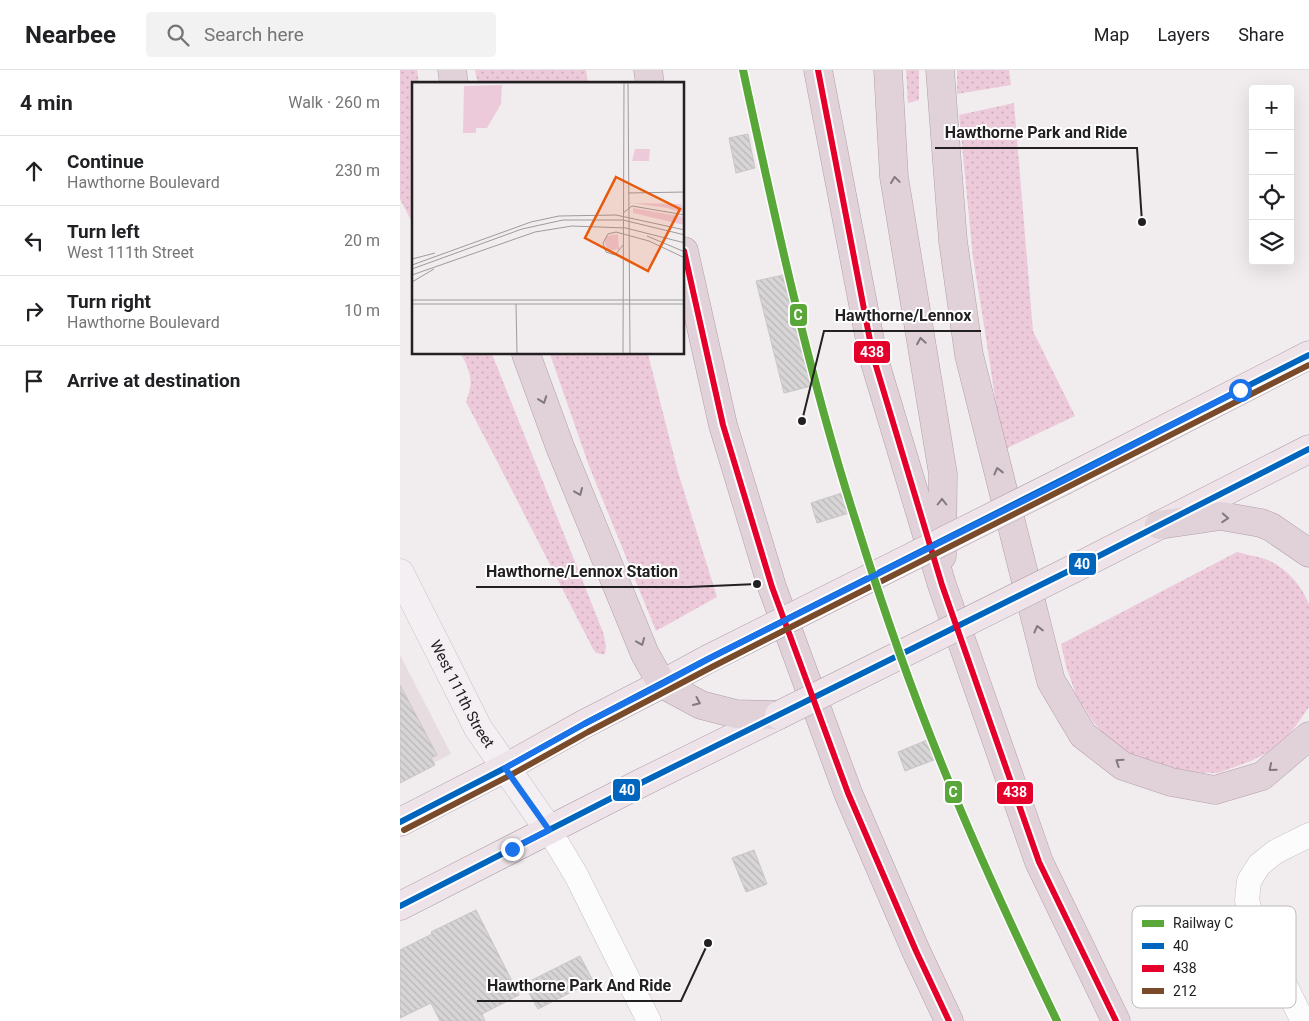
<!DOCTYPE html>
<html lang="en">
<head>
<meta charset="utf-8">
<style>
  :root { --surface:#fff; --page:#f2f2f2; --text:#202124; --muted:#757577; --line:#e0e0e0 }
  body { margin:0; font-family:Roboto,sans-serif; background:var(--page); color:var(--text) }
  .controls { position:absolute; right:15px; top:15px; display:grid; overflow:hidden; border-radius:5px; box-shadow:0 5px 20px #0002 }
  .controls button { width:45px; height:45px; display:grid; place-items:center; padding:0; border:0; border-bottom:1px solid var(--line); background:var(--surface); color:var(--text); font:25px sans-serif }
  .stop { position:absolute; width:15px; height:15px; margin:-11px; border:4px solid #1a73e8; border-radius:50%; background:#fff }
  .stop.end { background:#1a73e8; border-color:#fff; box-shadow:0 1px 5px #0008 }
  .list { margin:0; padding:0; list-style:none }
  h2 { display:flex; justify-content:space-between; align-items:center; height:65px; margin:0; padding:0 20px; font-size:21px }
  h2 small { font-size:16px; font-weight:400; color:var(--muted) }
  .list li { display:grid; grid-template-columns:32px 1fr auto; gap:15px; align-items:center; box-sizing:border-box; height:70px; padding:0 20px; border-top:1px solid var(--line) }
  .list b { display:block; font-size:19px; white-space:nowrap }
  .list p { margin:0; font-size:16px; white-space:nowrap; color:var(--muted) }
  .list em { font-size:16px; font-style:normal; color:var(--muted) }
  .icon { flex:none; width:28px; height:28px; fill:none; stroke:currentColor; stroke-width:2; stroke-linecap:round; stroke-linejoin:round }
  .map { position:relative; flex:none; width:909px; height:951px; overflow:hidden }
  header { display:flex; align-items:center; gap:30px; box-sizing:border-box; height:70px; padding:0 25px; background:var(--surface); border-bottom:1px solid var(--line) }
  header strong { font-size:24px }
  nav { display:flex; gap:28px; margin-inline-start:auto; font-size:18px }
  .search { width:350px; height:45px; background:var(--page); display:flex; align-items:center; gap:12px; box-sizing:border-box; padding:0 18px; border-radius:5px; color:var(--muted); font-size:19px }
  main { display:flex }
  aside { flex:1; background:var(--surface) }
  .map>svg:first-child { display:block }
  .built { fill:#e7dce0 }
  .grass { fill:url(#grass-dots) }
  .building { fill:url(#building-back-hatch); stroke:#c9c5c6 }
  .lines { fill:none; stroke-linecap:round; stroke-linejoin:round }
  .street-casing { stroke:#c7c3c5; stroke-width:25 }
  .secondary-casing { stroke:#c7c3c5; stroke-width:29 }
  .primary-casing { stroke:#b19fa8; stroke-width:29 }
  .highway-casing { stroke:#b19fa8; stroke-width:29 }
  .street { stroke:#fdfcfc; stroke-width:24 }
  .secondary { stroke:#f4eff2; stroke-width:28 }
  .primary { stroke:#ede3e8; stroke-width:28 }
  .highway { stroke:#e1d2da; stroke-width:28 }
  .primary-bridge-casing { stroke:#b19fa8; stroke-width:29; stroke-linecap:butt }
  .primary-bridge { stroke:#ede3e8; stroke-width:28 }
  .bus-1-casing { stroke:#fff; stroke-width:10 }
  .bus-2-casing { stroke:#fff; stroke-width:10 }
  .bus-3-casing { stroke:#fff; stroke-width:10 }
  .bus-1 { stroke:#0065bd; stroke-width:6 }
  .bus-2 { stroke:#e4002b; stroke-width:6 }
  .bus-3 { stroke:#7a4b2a; stroke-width:6 }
  .rail-1-casing { stroke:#fff; stroke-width:11 }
  .rail-1 { stroke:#58a738; stroke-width:8 }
  .oneway { stroke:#82797e }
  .route { stroke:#1a73e8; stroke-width:6 }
  .labels { text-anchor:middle; stroke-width:4; stroke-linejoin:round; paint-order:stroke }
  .street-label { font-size:15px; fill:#232021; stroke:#fff }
  .inset-road { fill:none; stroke:#9f9a9c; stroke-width:1 }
  .view { fill:#e8590c; fill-opacity:0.15; stroke:#e8590c; stroke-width:2.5 }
  .inset-edge { fill:none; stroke:#232021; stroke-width:2.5 }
  .key { fill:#fff; stroke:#bdbcbc; stroke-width:1 }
  .key-label { font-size:14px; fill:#232021 }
  .leader { fill:none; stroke:#232021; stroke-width:2 }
  .callout-dot { fill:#232021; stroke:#fff; stroke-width:2 }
  .callout-label { font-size:16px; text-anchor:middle; font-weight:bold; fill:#232021; stroke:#fff; stroke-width:4; stroke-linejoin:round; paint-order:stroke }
  .line-badge { stroke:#fff; stroke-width:2 }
  .badge-label { font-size:14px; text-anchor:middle; font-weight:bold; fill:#fff }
</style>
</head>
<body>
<header>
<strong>Nearbee</strong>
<div class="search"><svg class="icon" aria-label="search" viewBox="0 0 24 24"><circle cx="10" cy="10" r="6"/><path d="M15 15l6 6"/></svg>Search here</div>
<nav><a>Map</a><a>Layers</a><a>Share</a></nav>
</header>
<main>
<aside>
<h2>4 min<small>Walk · 260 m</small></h2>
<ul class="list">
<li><svg class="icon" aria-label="ahead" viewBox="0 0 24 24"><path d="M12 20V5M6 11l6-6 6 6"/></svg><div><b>Continue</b><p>Hawthorne Boulevard</p></div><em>230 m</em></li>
<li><svg class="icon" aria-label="left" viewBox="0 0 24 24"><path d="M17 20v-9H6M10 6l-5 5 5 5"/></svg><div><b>Turn left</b><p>West 111th Street</p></div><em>20 m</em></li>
<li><svg class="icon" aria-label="right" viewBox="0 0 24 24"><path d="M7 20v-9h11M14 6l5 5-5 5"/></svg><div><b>Turn right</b><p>Hawthorne Boulevard</p></div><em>10 m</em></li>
<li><svg class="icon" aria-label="arrive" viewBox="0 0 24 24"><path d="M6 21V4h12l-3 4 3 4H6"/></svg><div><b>Arrive at destination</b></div></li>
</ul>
</aside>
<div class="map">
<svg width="909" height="951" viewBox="0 0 909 951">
  <defs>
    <pattern id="grass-dots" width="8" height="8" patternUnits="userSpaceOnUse" patternTransform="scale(1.25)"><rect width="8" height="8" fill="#edcada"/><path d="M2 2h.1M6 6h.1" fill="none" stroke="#cbadbb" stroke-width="1.8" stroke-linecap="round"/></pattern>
    <pattern id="building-back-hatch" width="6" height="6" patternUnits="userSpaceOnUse" patternTransform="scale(1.25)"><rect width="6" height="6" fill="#d8d5d6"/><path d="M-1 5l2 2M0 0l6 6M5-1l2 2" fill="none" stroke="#b9b7b7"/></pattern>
  </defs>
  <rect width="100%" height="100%" fill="#f1ecee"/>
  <path class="built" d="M0 585 51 684 0 710Z"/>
  <g class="grass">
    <path d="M0 0H17L19 14H14V156L0 129Z"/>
    <path d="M75 0H186L188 14H78Z"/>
    <path d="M506 0H519V30L508 33Z"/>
    <path d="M557 0H609L611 15 557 24Z"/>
    <path d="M614 33 633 261 675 346 603 380 584 255 573 188 559 45Z"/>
    <path d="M61 284H92L203 562 206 576 205 584C197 585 194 582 191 575L98 393 66 332C74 311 71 303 61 284Z"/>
    <path d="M150 284H248L278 402 317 527 256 561 189 396Z"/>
    <path d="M837 482C847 485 863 487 872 492 889 501 902 517 909 534V637L895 657 877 678 851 691 818 703 780 702 750 694 717 677 694 653 676 625 666 596 661 574Z"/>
  </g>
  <g class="building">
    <path d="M348 64 355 98 336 103 329 68Z"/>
    <path d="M383 205 411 316 384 323 356 211Z"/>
    <path d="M445 422 452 442 417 453 411 433Z"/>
    <path d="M0 615 37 685 31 688 35 695 0 713Z"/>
    <path d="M532 668 539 688 505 701 498 682Z"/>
    <path d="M354 780 367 814 346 822 332 788Z"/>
    <path d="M76 840 119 925 82 944 85 951H40L31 933 0 948V880L32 864 31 862Z"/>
    <path d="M180 886 193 911 138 939 124 914Z"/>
  </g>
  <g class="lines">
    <defs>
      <g id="street">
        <path d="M149 760 176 805 249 951"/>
        <path d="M903 951 852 849 847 830 849 811 859 795 875 782 909 765"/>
      </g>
      <g id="secondary">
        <path id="s1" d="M0 503 78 658 149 760"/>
      </g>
      <g id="primary">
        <path d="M665 410 909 285"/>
        <path d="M685 493 909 379"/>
        <path d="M0 752 105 698 184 654 262 614 308 589"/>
        <path d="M0 836 243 712 379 645"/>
      </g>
      <g id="highway">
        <path d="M52 0 54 14"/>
        <path d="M248 0 250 14"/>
        <path d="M418 0 473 286 542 515 639 792 716 951"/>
        <path d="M488 0 494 107 543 404 542 486"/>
        <path d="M540 0 553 171 569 285 651 611 683 665 723 696 771 712 815 720 862 706 909 666"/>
        <path d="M284 181 323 355 372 517 448 723 516 881 549 951"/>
        <path d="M126 284 160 377 245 584 262 614 301 635 336 644 379 645"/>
        <path d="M759 455 821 446 861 453 871 457 909 483"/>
      </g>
    </defs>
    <use href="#street" class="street-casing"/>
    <use href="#secondary" class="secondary-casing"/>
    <use href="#primary" class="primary-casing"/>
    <use href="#highway" class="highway-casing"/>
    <use href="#street" class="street"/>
    <use href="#secondary" class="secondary"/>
    <use href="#primary" class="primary"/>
    <use href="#highway" class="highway"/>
    <defs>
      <g id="primary-bridge">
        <path d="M308 589 665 410"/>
        <path d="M379 645 685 493"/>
      </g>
    </defs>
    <use href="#primary-bridge" class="primary-bridge-casing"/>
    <use href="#primary-bridge" class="primary-bridge"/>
    <defs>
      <g id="bus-1">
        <path d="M0 752 105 698 184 654 308 589 909 285"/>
        <path d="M0 836 243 712 685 493 909 379"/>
      </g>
      <g id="bus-2">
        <path d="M418 0 473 286 542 515 639 792 716 951"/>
        <path d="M284 181 323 355 372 517 448 723 516 881 549 951"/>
      </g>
      <path id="bus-3" d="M4 760 109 706 188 662 312 597 909 295"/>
    </defs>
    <use href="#bus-1" class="bus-1-casing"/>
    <use href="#bus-2" class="bus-2-casing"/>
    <use href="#bus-3" class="bus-3-casing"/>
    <use href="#bus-1" class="bus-1"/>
    <use href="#bus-2" class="bus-2"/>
    <use href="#bus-3" class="bus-3"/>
    <defs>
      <path id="rail-1" d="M343 0C376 153 409 306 457 455 484 542 514 628 549 712 582 793 619 872 657 951"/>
    </defs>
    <use href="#rail-1" class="rail-1-casing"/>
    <use href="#rail-1" class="rail-1"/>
  </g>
  <defs><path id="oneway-chevron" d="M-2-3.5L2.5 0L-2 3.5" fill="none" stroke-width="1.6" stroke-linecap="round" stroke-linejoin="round" transform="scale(1.25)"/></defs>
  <g class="oneway">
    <use href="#oneway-chevron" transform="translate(495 110) rotate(-98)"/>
    <use href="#oneway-chevron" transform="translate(521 271) rotate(-99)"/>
    <use href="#oneway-chevron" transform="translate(143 330) rotate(70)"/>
    <use href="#oneway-chevron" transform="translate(598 401) rotate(-104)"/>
    <use href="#oneway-chevron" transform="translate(179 422) rotate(67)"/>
    <use href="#oneway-chevron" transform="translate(542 432) rotate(-90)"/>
    <use href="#oneway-chevron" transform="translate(825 448) rotate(4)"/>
    <use href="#oneway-chevron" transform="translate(638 559) rotate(-104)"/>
    <use href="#oneway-chevron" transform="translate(241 572) rotate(68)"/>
    <use href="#oneway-chevron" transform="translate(297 632) rotate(24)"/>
    <use href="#oneway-chevron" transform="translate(719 692) rotate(-146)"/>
    <use href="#oneway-chevron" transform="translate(872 698) rotate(140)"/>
  </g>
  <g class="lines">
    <path class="route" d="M112 779 149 760 105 698 184 654 262 614 308 589 665 410 840 320"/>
  </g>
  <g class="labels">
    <g class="street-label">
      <text dy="5" stroke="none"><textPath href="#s1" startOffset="136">West 111th Street</textPath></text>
    </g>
  </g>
  <g transform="translate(12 12)">
    <rect width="272" height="272" fill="#f1ecee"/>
    <path d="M90 3 89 22 75 46H64V51H51L52 4ZM223 67H238L237 79H220ZM221 121 269 122 272 131 255 126ZM221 126 272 135V143L221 131ZM206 152 207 167 196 169 192 158 195 154Z" fill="#edcada"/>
    <path class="inset-road" d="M216 0 218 272M0 1H273M216 111 273 110M211 131 220 124 273 133M235 154 273 170M211 163 203 173 194 170 191 161 196 152 204 150 237 159 273 176M0 177 23 171M0 183 119 140 147 134 204 133 273 148M0 187 110 147 151 138H211L273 153M0 193 123 150 160 144 214 146 273 161M0 200 22 187M0 218H273M0 222H273M104 222 105 272M211 272 212 0"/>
    <path class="view" d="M204 95 268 127 236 189 173 156Z"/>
    <rect width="272" height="272" class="inset-edge"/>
  </g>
  <rect x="732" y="836" width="164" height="102" rx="8" class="key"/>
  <rect x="742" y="850" width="22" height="7" fill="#58a738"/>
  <rect x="742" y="873" width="22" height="6" fill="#0065bd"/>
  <rect x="742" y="895" width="22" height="7" fill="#e4002b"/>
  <rect x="742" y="918" width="22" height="6" fill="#7a4b2a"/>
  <g class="key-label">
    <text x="773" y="858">Railway C</text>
    <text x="773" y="881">40</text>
    <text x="773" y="903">438</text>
    <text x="773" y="926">212</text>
  </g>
  <path class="leader" d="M742 152L737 78H535M402 351L424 261H581M357 514L289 517H76M308 873L281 931H77"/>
  <g class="callout-dot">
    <circle cx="742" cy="152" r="5"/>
    <circle cx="402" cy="351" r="5"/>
    <circle cx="357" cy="514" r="5"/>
    <circle cx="308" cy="873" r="5"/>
  </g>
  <g class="callout-label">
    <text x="636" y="68">Hawthorne Park and Ride</text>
    <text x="503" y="251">Hawthorne/Lennox</text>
    <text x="182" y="507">Hawthorne/Lennox Station</text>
    <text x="179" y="921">Hawthorne Park And Ride</text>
  </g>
  <g class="line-badge">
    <rect x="389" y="233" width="19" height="24" rx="5" fill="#58a738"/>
    <rect x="453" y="270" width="38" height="24" rx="5" fill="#e4002b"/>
    <rect x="668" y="482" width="29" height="24" rx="5" fill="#0065bd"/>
    <rect x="212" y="708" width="29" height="24" rx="5" fill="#0065bd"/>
    <rect x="544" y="710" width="19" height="24" rx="5" fill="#58a738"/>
    <rect x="596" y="711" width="38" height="24" rx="5" fill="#e4002b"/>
  </g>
  <g class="badge-label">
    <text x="398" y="250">C</text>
    <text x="472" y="287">438</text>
    <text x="682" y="499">40</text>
    <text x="227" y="725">40</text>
    <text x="553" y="727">C</text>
    <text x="615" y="727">438</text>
  </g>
</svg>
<div class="controls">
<button>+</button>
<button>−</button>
<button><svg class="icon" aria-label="locate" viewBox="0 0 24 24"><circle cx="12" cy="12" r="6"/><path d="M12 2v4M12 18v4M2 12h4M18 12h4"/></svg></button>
<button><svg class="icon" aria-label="layers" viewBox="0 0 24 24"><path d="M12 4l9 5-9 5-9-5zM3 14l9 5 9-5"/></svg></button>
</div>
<div class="stop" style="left:840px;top:320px"></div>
<div class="stop end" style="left:112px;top:779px"></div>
</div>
</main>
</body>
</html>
